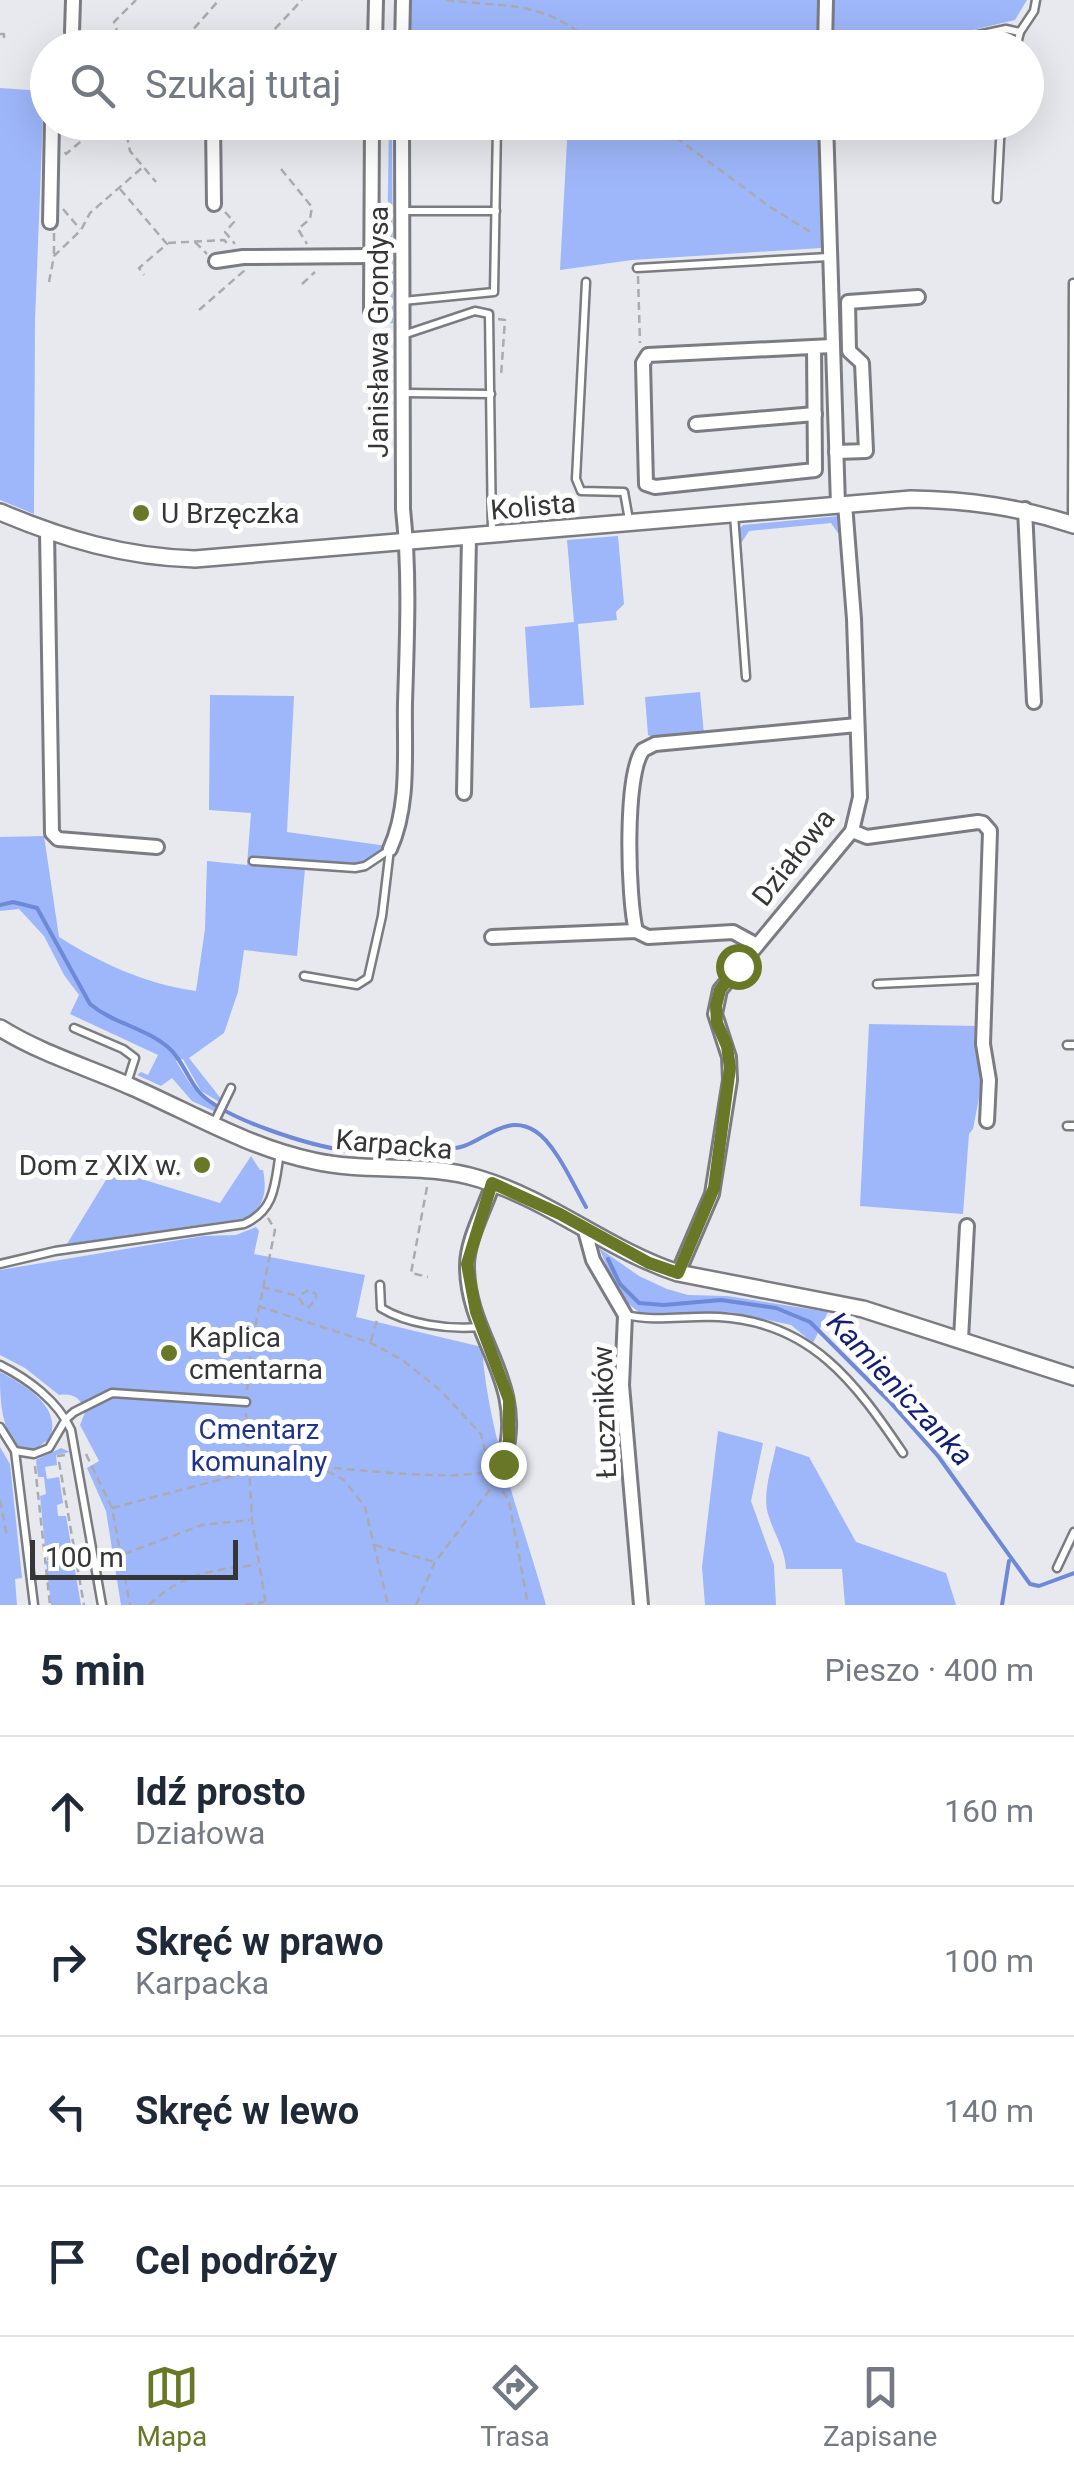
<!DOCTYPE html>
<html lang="pl">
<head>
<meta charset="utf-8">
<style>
  :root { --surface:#fff; --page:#f6f6f7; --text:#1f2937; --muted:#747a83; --line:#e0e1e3; --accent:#687826 }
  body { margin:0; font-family:Roboto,sans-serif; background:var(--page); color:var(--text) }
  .scale { position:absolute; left:30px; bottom:25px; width:208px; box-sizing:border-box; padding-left:10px; border:5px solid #353637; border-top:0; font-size:28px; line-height:35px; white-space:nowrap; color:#353637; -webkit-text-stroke:8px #fff; paint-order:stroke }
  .stop { position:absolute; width:30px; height:30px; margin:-22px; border:8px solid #687826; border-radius:50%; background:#fff }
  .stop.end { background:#687826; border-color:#fff; box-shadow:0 2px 10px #0008 }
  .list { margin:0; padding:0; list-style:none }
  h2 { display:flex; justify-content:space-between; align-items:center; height:130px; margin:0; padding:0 40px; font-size:42px }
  h2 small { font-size:32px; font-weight:400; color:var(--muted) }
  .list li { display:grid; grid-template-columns:65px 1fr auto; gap:30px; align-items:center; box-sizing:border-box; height:150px; padding:0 40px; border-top:2px solid var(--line) }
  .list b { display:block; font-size:38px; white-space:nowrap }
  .list p { margin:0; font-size:32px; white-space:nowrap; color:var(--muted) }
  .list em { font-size:32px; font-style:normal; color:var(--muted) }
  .icon { flex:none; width:55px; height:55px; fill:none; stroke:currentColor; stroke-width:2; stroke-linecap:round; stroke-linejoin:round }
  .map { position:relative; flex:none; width:1074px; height:1605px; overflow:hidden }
  .search { position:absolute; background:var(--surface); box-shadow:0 10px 40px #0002; left:30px; right:30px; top:30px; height:110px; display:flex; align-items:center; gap:25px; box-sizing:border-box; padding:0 35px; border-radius:55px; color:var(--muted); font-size:38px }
  .sheet { height:730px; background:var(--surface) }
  nav { display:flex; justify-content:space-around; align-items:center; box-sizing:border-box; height:140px; border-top:2px solid var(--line); background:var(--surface); font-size:28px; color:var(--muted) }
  nav a { display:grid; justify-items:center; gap:5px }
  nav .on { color:var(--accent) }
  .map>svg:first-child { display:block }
  .green { fill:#9eb7fa }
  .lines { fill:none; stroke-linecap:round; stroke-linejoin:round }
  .stream { stroke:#6d89d7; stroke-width:4 }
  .service-casing { stroke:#7b7c81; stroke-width:11 }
  .minor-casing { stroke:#7b7c81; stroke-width:18 }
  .tertiary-casing { stroke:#7b7c81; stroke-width:20 }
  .path { stroke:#aaabaf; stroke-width:2.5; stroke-dasharray:8 5; stroke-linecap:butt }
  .service { stroke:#fff; stroke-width:6 }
  .minor { stroke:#fff; stroke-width:12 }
  .tertiary { stroke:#fff; stroke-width:15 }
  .route { stroke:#687826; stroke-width:12 }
  .poi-dot { fill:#687826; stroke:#fff; stroke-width:4 }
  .labels { text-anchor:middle; stroke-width:10; stroke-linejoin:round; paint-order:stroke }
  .street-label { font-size:28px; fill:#353637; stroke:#fff }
  .poi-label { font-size:28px; fill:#353637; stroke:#fff; text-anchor:start }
  .park-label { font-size:28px; fill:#1f348f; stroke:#fff }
  .water-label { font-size:30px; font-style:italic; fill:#111e78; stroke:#fff }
</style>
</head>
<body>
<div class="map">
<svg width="1074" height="1605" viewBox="0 0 1074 1605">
  <rect width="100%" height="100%" fill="#e7e9ee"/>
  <g class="green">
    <path d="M409 0H821L822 47 408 48Z"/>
    <path d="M829 0H1027L1015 20 960 33 930 30 929 35 895 48 830 47Z"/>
    <path d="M0 88 44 91 35 320 34 514 0 500Z"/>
    <path d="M392 122 393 323 386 324 389 123Z"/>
    <path d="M568 123H823L824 233 821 248 632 260 560 270Z"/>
    <path d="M839 516 843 533H838L831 523 749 531 742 542 740 541V528L743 525Z"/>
    <path d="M618 536 624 604 616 612 617 620 578 624 584 705 530 708 525 627 574 622 567 540Z"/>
    <path d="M700 692 704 734 657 740 648 735 645 697Z"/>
    <path d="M210 695 294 696 287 832 387 846C362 870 337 870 305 869L297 956 244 950 238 992 224 1033 189 1058 222 1100 221 1103 201 1091 183 1059 176 1061C189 1082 195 1096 218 1107L216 1112 192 1101 172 1078 161 1086 137 1075 141 1072 148 1075 158 1055 70 1014 79 995 64 975 44 936 19 909 0 911V837L44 836 59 937C102 964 146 984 196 991L205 929 207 861 247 865 251 813 209 810Z"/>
    <path d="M869 1024 979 1026 978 1056 983 1077 973 1129 969 1134 963 1214 860 1206Z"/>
    <path d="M251 1156 260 1170H263C267 1189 265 1207 247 1218L67 1244 112 1170 220 1203Z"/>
    <path d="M256 1227 259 1231 254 1254 365 1275 356 1317 482 1347C488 1436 522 1519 546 1605H121L106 1511 87 1468 99 1461 80 1425 86 1410C79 1398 74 1393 59 1395L25 1368 0 1355V1270L203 1236 236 1235Z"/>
    <path d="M599 1248 639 1276 667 1289 688 1295 727 1296 828 1312 813 1343 791 1325 730 1312 640 1313 621 1298Z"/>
    <path d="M0 1372C23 1384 62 1406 50 1438L36 1449H22C0 1433 0 1397 0 1372Z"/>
    <path d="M718 1431 763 1443 751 1501 774 1565 776 1605H705L702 1567Z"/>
    <path d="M776 1446 809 1457 856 1542 946 1573 956 1605H845L842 1569H786C785 1549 775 1536 769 1517 761 1496 772 1467 776 1446Z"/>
    <path d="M0 1447 10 1464 22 1578 15 1579 17 1605H0Z"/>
    <path d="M61 1448 70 1452 56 1455 57 1465 45 1467 47 1479 59 1477 63 1503 57 1505 58 1516H66L73 1556 46 1557 40 1496 46 1494 44 1477H38L36 1460Z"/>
    <path d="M73 1559 81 1605H51L46 1561Z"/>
  </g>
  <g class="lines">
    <g class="stream">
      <path d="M0 905 13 902 37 908 90 1004C114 1024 147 1028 170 1049 183 1061 188 1080 200 1093 226 1120 311 1146 349 1151 374 1154 441 1153 464 1146 487 1138 508 1114 535 1131 555 1143 574 1186 586 1207"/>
      <path d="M608 1259 620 1284 639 1303 664 1305 721 1300 776 1308 810 1322 889 1401 938 1456 1030 1584 1039 1586 1074 1573"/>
      <path d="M1002 1605 1009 1561"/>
    </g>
    <defs>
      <g id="service">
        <path d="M1020 32 1034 11 1036 0"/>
        <path d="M917 48 1006 29 1020 32 1016 48"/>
        <path d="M997 199 1001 122"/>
        <path d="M403 211H496"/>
        <path d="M637 268 828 257"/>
        <path d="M586 282 576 479 581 491 624 492 629 520"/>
        <path d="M403 301 494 292 497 126 404 128"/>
        <path d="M403 335 475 311 489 314 492 533"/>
        <path d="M404 393 491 394"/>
        <path d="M734 515 746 677"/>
        <path d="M1072 523 1073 283"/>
        <path d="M253 861 355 868 365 866 389 850"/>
        <path d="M304 976 357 985 368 978 382 916 390 849"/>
        <path d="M877 984 985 979"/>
        <path d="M74 1028 123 1049 135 1058 127 1083"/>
        <path d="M1067 1045H1074"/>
        <path d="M214 1123 231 1088"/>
        <path d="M1067 1126H1074"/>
        <path d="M0 1264 55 1251 244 1224C276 1210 275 1183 280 1152"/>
        <path d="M380 1285 381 1308C407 1324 449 1330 480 1327"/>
        <path d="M626 1315C655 1322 689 1315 719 1317 811 1322 855 1382 903 1453"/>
        <path d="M0 1365C28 1379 58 1401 71 1430L102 1605"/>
        <path d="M0 1427 15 1451 34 1605"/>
        <path d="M15 1451 34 1454 49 1448 66 1419 74 1412 112 1393 246 1402"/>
        <path d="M1057 1568 1074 1532"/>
      </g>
      <g id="minor">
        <path d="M72 32 73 0"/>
        <path d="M375 44 376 0"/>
        <path d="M402 48 403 0"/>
        <path d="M825 48 826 0"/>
        <path d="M213 122 214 204"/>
        <path d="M826 122 838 505"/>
        <path d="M50 222 52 122"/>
        <path d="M216 261 243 257 371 256"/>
        <path d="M371 311 372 122"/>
        <path d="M814 347 815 470 655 487 646 484 643 363 648 355 832 346"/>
        <path d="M696 424 815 414"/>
        <path d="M836 452 866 451 862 363 849 351 848 302 918 297"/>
        <path d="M1025 509 1034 702"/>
        <path d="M47 532 52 833 58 839 157 847"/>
        <path d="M464 793 469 537"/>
        <path d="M852 831 867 837 978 822 983 823 990 831 983 1044 989 1080 987 1121"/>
        <path d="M390 849C410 805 404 751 405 703 407 638 410 573 403 509L402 122"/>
        <path d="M636 931C628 899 624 775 643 750L655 744 857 725"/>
        <path d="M492 937 636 931 648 937 733 932 755 944"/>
        <path d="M493 1183C485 1209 467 1239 467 1266 467 1336 525 1380 505 1455"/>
        <path d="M584 1227 593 1260 625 1315 622 1385 641 1605"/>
        <path d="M678 1273 712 1194 730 1080 729 1057 715 1014 720 990 852 831 860 797 854 619 845 504"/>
        <path d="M961 1339 967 1226"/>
      </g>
      <g id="tertiary">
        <path d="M0 512C64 539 125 557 195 559L911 499C969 500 1019 507 1074 525"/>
        <path d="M0 1028C42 1054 87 1067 132 1087 191 1113 250 1148 314 1161 368 1173 426 1162 480 1179 550 1200 608 1250 678 1273L863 1309 1074 1377"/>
      </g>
    </defs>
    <use href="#service" class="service-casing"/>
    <use href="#minor" class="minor-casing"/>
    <use href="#tertiary" class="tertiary-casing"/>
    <g class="path">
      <path d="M446 0C513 8 546 0 598 48"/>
      <path d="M0 34H4V42"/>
      <path d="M78 44 106 48"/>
      <path d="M123 48 114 22 136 0"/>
      <path d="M177 48 219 0"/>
      <path d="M257 48 302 0"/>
      <path d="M124 122 130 151 156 182"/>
      <path d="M655 122 770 207 814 234"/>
      <path d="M312 123 313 122"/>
      <path d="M65 152 66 154 86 137 117 122"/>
      <path d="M281 169 312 207 310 219 298 229 307 244"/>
      <path d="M120 189 167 244 139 268 144 275"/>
      <path d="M63 209 80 229"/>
      <path d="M225 212 234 222 225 232 235 244"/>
      <path d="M195 242 207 254"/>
      <path d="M168 243 224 240 228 244"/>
      <path d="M54 254V232"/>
      <path d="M638 276 640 343"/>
      <path d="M49 282 54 256 81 230 90 213 143 167"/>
      <path d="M302 284 315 272"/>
      <path d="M199 310 245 270"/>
      <path d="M498 319 505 320 501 376"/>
      <path d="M427 1187 411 1273 428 1277"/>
      <path d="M262 1287 298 1296 304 1306 309 1307 316 1299V1294L309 1290 298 1296"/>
      <path d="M258 1306 371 1343 401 1359 440 1390 481 1434 490 1472 509 1501 528 1605"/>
      <path d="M371 1341 377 1320"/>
      <path d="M247 1390 252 1342 275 1230 268 1218"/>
      <path d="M246 1413 252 1520 266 1605"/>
      <path d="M86 1454 112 1508 130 1605"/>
      <path d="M65 1455 58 1456 84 1605"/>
      <path d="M35 1466 50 1605"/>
      <path d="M321 1467C359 1469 473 1485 501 1466"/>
      <path d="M0 1500 7 1537"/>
      <path d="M112 1508 249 1472 320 1467 344 1480 365 1507 388 1605"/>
      <path d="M375 1545 435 1562"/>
      <path d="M124 1554 202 1525 250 1520"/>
      <path d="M47 1559 74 1557"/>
      <path d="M149 1605C181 1574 214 1569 257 1565"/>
      <path d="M245 1605 264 1602"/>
      <path d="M416 1605 435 1562 494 1484"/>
    </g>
    <use href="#service" class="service"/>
    <use href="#minor" class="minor"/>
    <use href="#tertiary" class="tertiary"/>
  </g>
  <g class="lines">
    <path class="route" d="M503 1464 509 1440V1400L476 1312 467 1264 492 1183 560 1214 649 1263 678 1273 714 1188 730 1068 727 1046 717 1023 716 1006 720 990 738 966"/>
  </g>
  <g class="poi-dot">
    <circle cx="141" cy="513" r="10"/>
    <circle cx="202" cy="1165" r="10"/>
    <circle cx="169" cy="1353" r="10"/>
  </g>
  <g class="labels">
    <g class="street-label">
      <text transform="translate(378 332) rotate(-90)" y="10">Janisława Grondysa</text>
      <text transform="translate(533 506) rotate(-5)" y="10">Kolista</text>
      <text transform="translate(793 857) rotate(-52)" y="10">Działowa</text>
      <text transform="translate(394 1144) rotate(5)" y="10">Karpacka</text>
      <text transform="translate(604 1412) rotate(-92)" y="10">Łuczników</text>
    </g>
    <g class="poi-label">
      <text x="161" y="523">U Brzęczka</text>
      <text x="182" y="1175" text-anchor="end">Dom z XIX w.</text>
      <text x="189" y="1347">Kaplica<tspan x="189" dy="32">cmentarna</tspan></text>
    </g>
    <g class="park-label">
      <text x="259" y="1439">Cmentarz<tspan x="259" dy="32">komunalny</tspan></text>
    </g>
    <g class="water-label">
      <text transform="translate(900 1389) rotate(47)" y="10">Kamieniczanka</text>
    </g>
  </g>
</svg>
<div class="scale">100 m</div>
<div class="stop" style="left:738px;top:966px"></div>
<div class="stop end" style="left:503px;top:1464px"></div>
<div class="search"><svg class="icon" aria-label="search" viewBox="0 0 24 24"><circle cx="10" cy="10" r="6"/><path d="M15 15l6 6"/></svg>Szukaj tutaj</div>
</div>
<section class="sheet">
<h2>5 min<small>Pieszo · 400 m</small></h2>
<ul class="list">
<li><svg class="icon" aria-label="ahead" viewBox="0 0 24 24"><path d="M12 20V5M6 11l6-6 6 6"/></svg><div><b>Idź prosto</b><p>Działowa</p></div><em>160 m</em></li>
<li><svg class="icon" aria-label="right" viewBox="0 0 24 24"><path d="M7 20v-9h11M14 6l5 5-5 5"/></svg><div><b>Skręć w prawo</b><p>Karpacka</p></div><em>100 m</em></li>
<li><svg class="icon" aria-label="left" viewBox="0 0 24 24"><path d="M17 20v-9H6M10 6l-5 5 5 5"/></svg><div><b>Skręć w lewo</b></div><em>140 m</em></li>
<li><svg class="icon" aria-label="arrive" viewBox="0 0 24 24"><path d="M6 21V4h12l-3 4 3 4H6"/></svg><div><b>Cel podróży</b></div></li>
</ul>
</section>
<nav>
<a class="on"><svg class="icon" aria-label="map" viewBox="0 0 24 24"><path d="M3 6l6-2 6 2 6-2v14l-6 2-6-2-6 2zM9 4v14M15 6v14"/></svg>Mapa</a>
<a><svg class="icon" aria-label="directions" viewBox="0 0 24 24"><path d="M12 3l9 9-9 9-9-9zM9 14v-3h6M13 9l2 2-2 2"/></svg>Trasa</a>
<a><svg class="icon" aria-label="saved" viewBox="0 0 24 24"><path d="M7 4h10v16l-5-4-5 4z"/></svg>Zapisane</a>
</nav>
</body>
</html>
